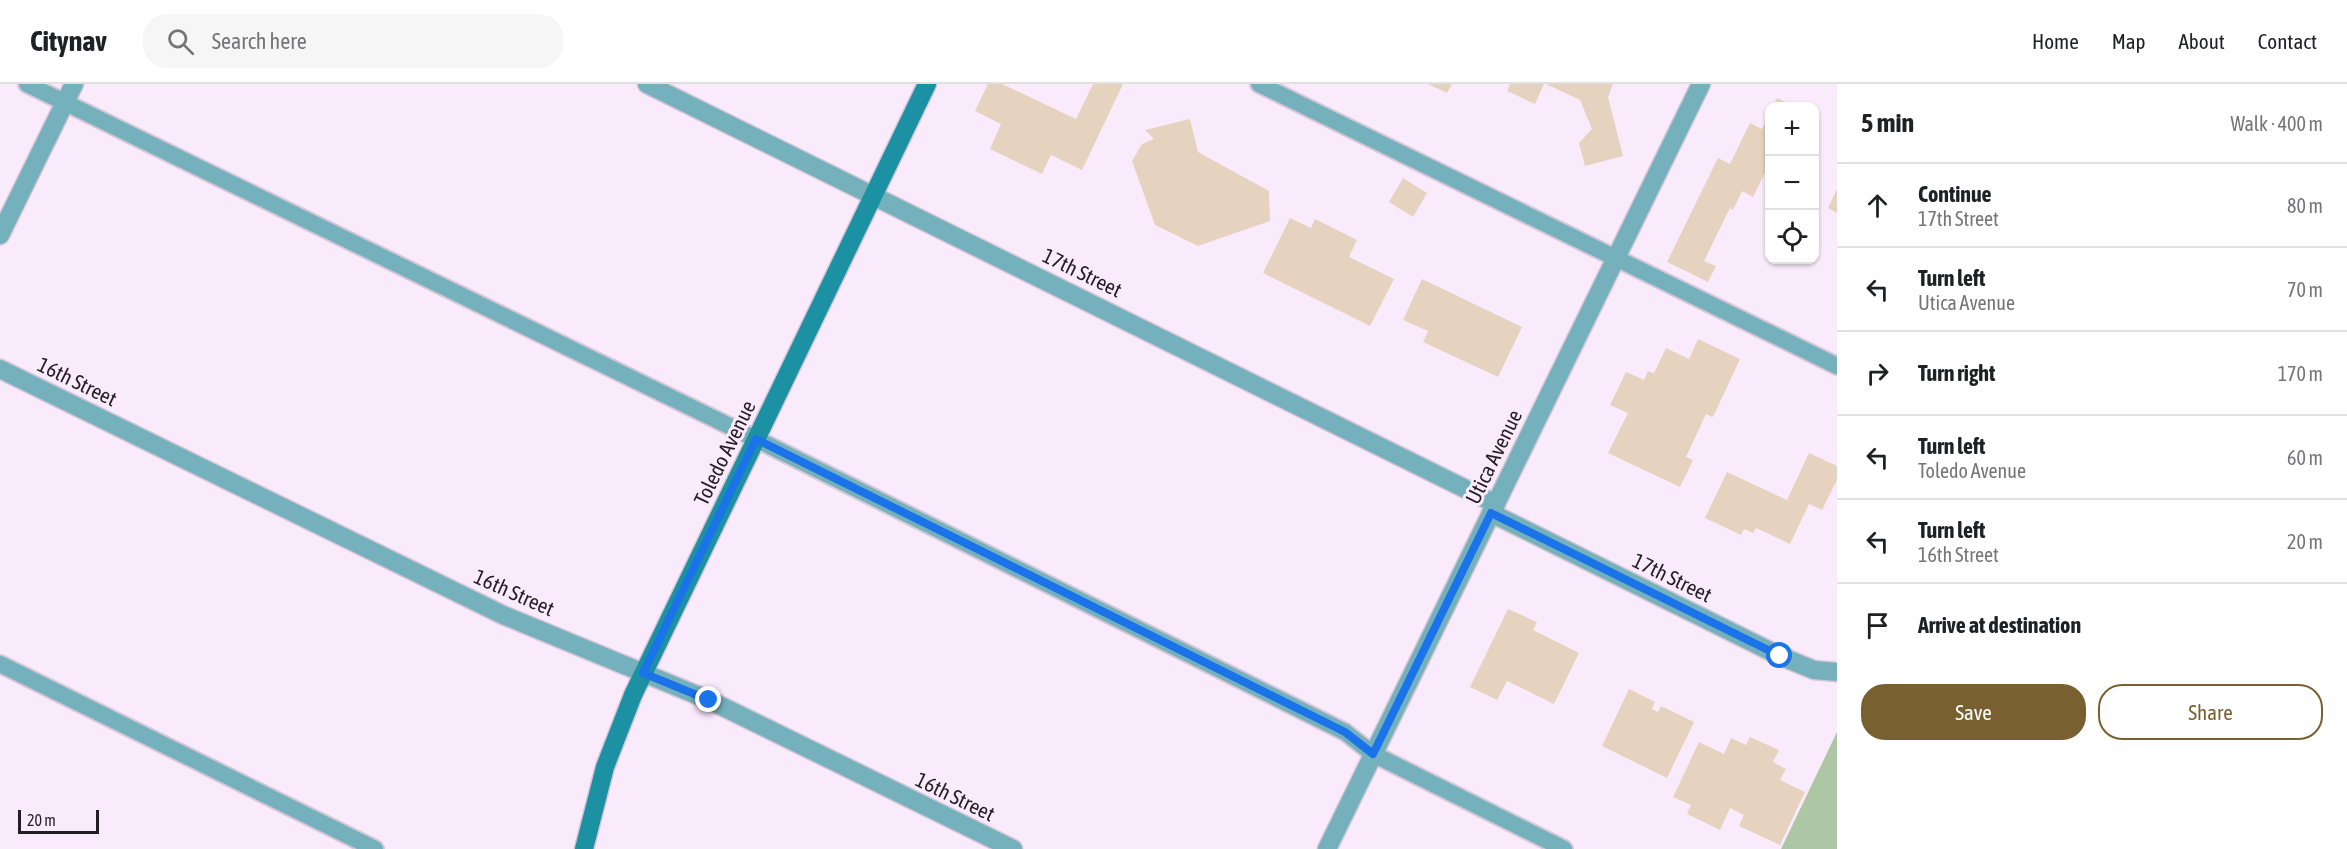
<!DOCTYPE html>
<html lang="en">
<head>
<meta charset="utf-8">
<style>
  :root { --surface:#fff; --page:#f6f6f6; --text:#202124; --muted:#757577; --line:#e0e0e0; --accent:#786031 }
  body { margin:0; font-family:"Asap Condensed",sans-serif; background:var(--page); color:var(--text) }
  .controls { position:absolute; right:18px; top:18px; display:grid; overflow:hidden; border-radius:12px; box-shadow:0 2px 4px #0004 }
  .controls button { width:54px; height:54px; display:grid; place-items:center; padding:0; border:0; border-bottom:2px solid var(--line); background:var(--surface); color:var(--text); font:30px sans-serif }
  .scale { position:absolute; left:18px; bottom:15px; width:81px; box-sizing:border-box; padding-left:6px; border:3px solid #231d24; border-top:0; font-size:16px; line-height:21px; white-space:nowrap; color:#231d24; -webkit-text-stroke:4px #faebfc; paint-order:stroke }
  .stop { position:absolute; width:18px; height:18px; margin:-14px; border:4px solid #1a73e8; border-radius:50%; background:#fff }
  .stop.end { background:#1a73e8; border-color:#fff; box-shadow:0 2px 6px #0008 }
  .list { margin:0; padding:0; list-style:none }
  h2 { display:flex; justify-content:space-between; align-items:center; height:78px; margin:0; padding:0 24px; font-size:26px }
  h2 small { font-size:20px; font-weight:400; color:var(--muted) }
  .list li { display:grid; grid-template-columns:39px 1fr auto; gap:18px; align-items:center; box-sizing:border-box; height:84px; padding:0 24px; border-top:2px solid var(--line) }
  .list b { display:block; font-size:22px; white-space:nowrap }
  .list p { margin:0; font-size:20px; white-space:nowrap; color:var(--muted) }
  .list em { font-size:20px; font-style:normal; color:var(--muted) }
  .actions { display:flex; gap:12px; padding:18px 24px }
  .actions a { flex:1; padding:14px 0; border:2px solid var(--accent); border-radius:24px; text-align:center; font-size:21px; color:var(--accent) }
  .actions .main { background:var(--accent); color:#fff }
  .icon { flex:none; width:33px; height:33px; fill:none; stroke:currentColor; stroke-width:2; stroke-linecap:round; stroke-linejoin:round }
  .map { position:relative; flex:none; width:1837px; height:765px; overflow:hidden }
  header { display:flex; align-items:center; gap:36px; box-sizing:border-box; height:84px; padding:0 30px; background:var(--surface); border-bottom:2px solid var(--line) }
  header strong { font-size:28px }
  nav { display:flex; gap:33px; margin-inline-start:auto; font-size:21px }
  .search { width:420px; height:54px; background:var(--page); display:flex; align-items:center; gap:15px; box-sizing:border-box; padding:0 21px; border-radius:24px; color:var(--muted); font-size:22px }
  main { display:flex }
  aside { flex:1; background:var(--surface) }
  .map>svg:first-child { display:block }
  .green { fill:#adc7a4 }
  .building { fill:#e6d3bf }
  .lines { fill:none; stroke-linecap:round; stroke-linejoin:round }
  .lane-casing { stroke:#d3c6d5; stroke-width:20 }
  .street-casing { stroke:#d3c6d5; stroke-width:21 }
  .secondary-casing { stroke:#d3c6d5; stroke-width:21 }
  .lane { stroke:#74b1bd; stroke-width:16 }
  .street { stroke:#74b1bd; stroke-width:18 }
  .secondary { stroke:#1b91a3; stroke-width:18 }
  .route { stroke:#1a73e8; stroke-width:8 }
  .labels { text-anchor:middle; stroke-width:6; stroke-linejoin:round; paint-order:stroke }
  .street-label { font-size:21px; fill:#231d24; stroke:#faebfc }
</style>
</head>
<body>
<header>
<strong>Citynav</strong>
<div class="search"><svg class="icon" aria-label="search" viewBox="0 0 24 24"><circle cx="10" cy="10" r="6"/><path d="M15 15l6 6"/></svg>Search here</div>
<nav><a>Home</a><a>Map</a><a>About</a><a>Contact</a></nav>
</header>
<main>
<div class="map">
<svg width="1837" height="765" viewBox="0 0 1837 765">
  <rect width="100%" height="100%" fill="#faebfc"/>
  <path class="green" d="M1837 648V765H1781Z"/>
  <g class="building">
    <path d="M988 0H1002L1076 35 1093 0H1123L1082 86 1051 71 1042 90 990 65 1001 40 975 27Z"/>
    <path d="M1428 0H1452L1447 9Z"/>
    <path d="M1510 0H1544L1535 20 1507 7Z"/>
    <path d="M1546 0H1613L1608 13 1623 72 1585 82 1579 59 1592 45 1580 16Z"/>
    <path d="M1777 14 1795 22H1773Z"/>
    <path d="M1770 30V62L1765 71 1770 73V78L1753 113 1742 107 1733 126 1730 124 1704 177 1716 182 1708 198 1667 178 1718 74 1730 80 1750 39 1762 45Z"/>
    <path d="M1190 35 1198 68 1269 107 1270 137 1198 162 1155 141 1132 77 1142 60 1154 55 1145 46Z"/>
    <path d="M1403 94 1427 109 1413 133 1389 118Z"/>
    <path d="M1837 105V129L1828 124Z"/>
    <path d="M1290 134 1311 144 1315 135 1357 156 1349 173 1394 195 1370 242 1263 189Z"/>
    <path d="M1422 195 1522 243 1498 293 1423 258 1428 247 1403 236Z"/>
    <path d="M1698 255 1740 275 1713 333 1706 330 1686 373 1693 376 1680 403 1608 369 1628 329 1610 321 1626 288 1644 296 1648 287 1654 289 1666 264 1689 275Z"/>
    <path d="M1809 369 1837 382V396L1822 426 1809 420 1790 460 1756 444 1753 449 1744 445 1741 451 1705 434 1727 388 1787 416Z"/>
    <path d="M1508 525 1537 538 1533 546 1579 569 1554 620 1507 597 1497 616 1470 603Z"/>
    <path d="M1629 605 1655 618 1652 625 1658 628 1661 622 1694 638 1667 694 1602 662Z"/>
    <path d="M1750 653 1779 666 1773 678 1786 685 1780 696 1805 708 1780 761 1739 742 1744 731 1730 724 1720 746 1687 730 1691 721 1673 713 1699 658 1724 670 1731 654 1746 661Z"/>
  </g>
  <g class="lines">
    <defs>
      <g id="lane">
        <path d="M27 0 756 355 1345 648 1373 670 1564 765"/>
        <path d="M1259 0 1837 282"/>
        <path d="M0 580 375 765"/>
      </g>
      <g id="street">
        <path d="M647 0 1496 420"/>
        <path d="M0 151 74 0"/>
        <path d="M0 285 503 531 709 616 1013 765"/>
        <path d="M1491 429 1780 572 1814 586 1837 588"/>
        <path d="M1327 765 1701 0"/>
      </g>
      <path id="secondary" d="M584 765 605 683 633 611 927 0"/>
    </defs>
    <use href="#lane" class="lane-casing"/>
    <use href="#street" class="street-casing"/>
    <use href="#secondary" class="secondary-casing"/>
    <use href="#lane" class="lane"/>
    <use href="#street" class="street"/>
    <use href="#secondary" class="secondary"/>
  </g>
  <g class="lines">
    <path class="route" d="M709 616 643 589 756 355 1345 648 1373 670 1491 429 1780 572"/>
  </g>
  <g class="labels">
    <g class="street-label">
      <text transform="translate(1082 189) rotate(26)" y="7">17th Street</text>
      <text transform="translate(77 298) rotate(26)" y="7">16th Street</text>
      <text transform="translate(725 369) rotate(-64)" y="7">Toledo Avenue</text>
      <text transform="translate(1494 373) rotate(-64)" y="7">Utica Avenue</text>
      <text transform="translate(1672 494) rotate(26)" y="7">17th Street</text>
      <text transform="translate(514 509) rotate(24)" y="7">16th Street</text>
      <text transform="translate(955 713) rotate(26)" y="7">16th Street</text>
    </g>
  </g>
</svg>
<div class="controls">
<button>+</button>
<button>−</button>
<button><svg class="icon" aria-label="locate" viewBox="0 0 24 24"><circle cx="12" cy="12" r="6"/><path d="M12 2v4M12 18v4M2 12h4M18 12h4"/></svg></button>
</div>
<div class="scale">20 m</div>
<div class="stop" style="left:1780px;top:572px"></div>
<div class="stop end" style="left:709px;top:616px"></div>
</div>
<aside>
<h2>5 min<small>Walk · 400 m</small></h2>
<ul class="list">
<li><svg class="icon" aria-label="ahead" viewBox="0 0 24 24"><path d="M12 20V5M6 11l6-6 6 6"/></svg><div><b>Continue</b><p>17th Street</p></div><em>80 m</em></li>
<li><svg class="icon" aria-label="left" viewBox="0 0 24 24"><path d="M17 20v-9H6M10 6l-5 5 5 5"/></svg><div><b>Turn left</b><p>Utica Avenue</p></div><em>70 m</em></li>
<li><svg class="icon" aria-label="right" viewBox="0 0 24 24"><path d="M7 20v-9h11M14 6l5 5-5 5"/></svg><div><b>Turn right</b></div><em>170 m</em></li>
<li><svg class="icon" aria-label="left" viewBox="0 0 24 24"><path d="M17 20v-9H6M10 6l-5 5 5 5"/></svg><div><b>Turn left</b><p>Toledo Avenue</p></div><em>60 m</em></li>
<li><svg class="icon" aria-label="left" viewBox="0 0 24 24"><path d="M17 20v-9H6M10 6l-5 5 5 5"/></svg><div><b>Turn left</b><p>16th Street</p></div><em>20 m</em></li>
<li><svg class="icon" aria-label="arrive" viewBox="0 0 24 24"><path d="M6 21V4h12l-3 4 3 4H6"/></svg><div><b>Arrive at destination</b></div></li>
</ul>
<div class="actions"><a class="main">Save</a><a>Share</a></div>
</aside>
</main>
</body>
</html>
